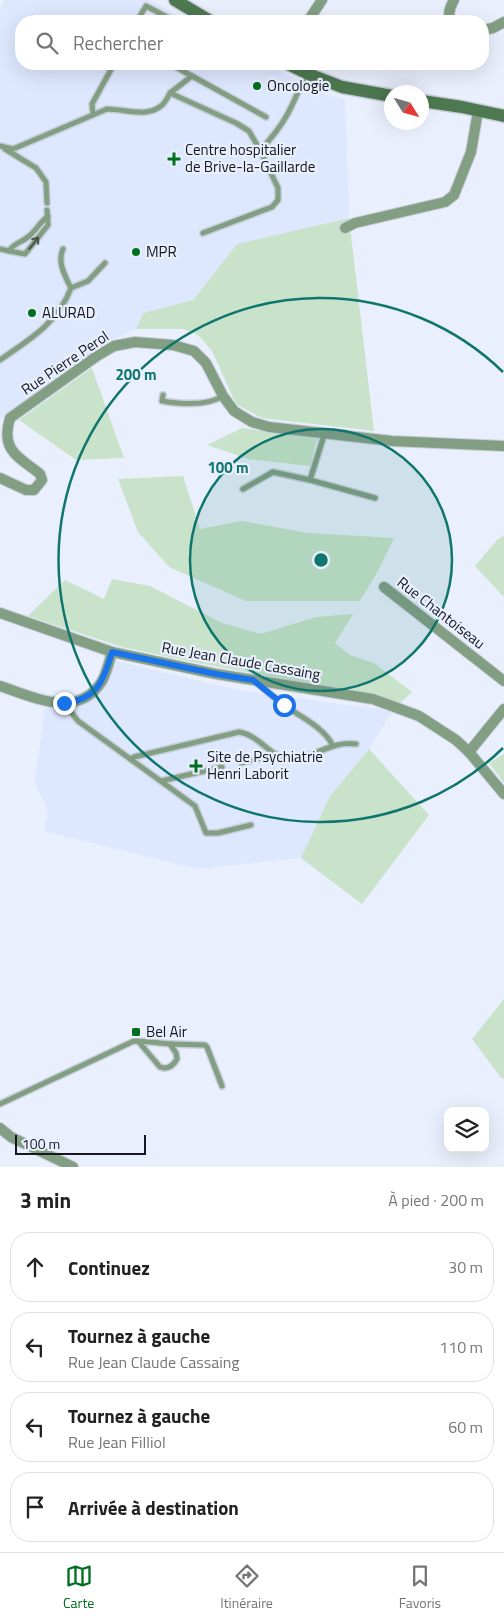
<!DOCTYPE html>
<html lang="fr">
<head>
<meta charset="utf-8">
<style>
  :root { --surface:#fff; --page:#f6f6f6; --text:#222; --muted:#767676; --line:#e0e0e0; --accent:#016f20 }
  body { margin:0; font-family:"Titillium Web",sans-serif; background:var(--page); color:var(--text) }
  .controls { position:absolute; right:15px; bottom:15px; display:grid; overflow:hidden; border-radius:10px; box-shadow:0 5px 20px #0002 }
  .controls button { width:45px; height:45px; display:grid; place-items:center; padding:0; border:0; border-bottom:1px solid var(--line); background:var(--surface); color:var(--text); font:25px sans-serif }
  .compass { position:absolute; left:384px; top:85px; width:45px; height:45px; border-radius:50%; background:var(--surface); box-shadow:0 5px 20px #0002; rotate:127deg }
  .scale { position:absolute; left:15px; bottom:12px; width:131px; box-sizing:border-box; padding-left:5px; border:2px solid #151820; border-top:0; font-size:14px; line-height:18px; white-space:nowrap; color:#151820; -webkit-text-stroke:4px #e9effc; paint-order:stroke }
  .stop { position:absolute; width:15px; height:15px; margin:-11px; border:4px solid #1a73e8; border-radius:50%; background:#fff }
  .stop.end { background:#1a73e8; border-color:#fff; box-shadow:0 1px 5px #0008 }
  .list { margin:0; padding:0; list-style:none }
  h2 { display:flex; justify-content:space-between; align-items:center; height:65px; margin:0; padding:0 20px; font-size:21px }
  h2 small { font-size:16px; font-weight:400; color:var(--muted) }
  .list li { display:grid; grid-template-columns:32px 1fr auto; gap:15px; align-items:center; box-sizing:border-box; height:70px; margin:0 10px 10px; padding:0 10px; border:1px solid var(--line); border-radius:20px }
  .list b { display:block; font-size:19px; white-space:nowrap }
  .list p { margin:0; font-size:16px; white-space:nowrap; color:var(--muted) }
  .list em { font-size:16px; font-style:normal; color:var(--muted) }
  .icon { flex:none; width:28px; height:28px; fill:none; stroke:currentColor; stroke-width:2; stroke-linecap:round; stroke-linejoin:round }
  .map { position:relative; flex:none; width:504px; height:1167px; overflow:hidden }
  .search { position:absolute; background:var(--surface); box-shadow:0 5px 20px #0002; left:15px; right:15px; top:15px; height:55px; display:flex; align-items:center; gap:12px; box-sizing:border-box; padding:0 18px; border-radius:20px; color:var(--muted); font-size:19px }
  .sheet { height:385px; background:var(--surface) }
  nav { display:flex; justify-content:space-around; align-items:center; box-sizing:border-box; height:70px; border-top:1px solid var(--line); background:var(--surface); font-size:14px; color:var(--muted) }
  nav a { display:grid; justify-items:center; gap:2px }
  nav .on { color:var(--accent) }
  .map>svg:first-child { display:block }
  .built { fill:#dde7fe }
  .green { fill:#c9e3ca }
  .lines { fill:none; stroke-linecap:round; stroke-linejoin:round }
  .lane-casing { stroke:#c7cdd9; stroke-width:8 }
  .street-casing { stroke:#c7cdd9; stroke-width:12 }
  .secondary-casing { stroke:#c7cdd9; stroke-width:15 }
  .lane { stroke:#829f83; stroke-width:5 }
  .street { stroke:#829f83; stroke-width:10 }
  .secondary { stroke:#4d7850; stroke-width:12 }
  .oneway { stroke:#46554d }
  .route { stroke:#1a73e8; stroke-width:6 }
  .ring { fill:none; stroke:#0f766e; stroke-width:2.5 }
  .poi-dot { fill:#016f20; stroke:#e9effc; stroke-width:2 }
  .labels { text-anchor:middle; stroke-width:4.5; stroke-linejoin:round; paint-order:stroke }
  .poi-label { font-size:15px; fill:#151820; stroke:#e9effc; text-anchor:start }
  .street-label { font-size:15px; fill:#151820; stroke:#e9effc }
  .centre { fill:#0f766e; stroke:#e9effc; stroke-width:2.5 }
  .ring-label { font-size:15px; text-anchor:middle; font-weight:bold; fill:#0f766e; stroke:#e9effc; stroke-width:4.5; stroke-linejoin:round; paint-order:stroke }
</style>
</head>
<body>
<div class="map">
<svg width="504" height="1167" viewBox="0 0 504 1167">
  <rect width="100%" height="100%" fill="#e9effc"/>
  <g class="built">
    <path d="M5 0H149L188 21H21V64H266L329 96 345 100 349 218 237 244 193 300 143 313 136 329 109 341 30 396 0 420V10Z"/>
    <path d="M116 661 243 691 392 711 369 749 330 796 301 858 197 869 44 831 48 810 35 783 45 707 63 711 86 704 103 690Z"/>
  </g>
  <g class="green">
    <path d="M349 218 374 431 262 418 236 404 212 351 199 336 184 329H136L143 313 193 300 237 244Z"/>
    <path d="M92 368 124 458 76 460 19 420Z"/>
    <path d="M242 428 317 439 310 466 248 459 207 445Z"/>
    <path d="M183 476 200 529 242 521 308 533 394 538 377 573 360 601H246L169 567 138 532 118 479Z"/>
    <path d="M504 536V597L475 566 498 539Z"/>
    <path d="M112 579 150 586 222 623 261 634 316 617 353 614 335 643 350 655 374 663 412 692 400 703 378 696 197 663 122 647 28 616 65 580 104 599Z"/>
    <path d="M369 749 429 815 362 904 301 858 330 796Z"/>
    <path d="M504 754V783L489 763Z"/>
    <path d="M504 999V1078L502 1079 472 1039Z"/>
  </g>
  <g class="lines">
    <defs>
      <g id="lane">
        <path d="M137 21 146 6 169 18 167 21"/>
        <path d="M170 64 192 76 170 93"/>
        <path d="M192 76 266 117"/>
        <path d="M93 114 92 104 114 64"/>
        <path d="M0 146 13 149 107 109C124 109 146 118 161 106 165 103 168 97 170 93L236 123 249 131 260 150 278 188V200L272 207 203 233"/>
        <path d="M5 149 36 168 46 182 47 203"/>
        <path d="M260 150C285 125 293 105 306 73"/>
        <path d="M47 210 48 225 25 254 9 251C15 242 21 243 28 237 36 231 40 222 48 216"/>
        <path d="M0 249 9 251"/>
        <path d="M63 249C57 262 65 276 71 288"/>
        <path d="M0 360C29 340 58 323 71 288L88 281 105 263"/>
        <path d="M163 395 162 401C180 404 206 407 223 396"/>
        <path d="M310 480 325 432"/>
        <path d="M243 489 273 472 310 480 375 498"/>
        <path d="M256 682C265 690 274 698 284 705 300 717 324 727 333 746"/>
        <path d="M64 703 78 721 195 806 206 833H218L251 825"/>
        <path d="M130 759 134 757 239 732C259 735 272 758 287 759 312 760 331 740 356 744"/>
        <path d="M241 763 276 754"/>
        <path d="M161 781 222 767"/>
        <path d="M170 1044 205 1045 207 1047 222 1086"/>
        <path d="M0 1104 134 1041C146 1041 158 1043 170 1044L176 1053 177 1059C173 1066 168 1070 160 1067L138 1041"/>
      </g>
      <g id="street">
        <path d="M308 21 322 0"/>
        <path d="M451 21C447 14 450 7 454 0"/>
        <path d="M483 30 493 28 504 22"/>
        <path d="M345 228 355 223 445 202 454 195 471 152 478 111"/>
        <path d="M0 478 26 490H34L42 480 40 474C19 457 0 451 10 418L97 356 114 346 135 342 173 345 194 351 206 363 223 396 234 411 252 422 269 427 392 441 504 446"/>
        <path d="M384 587 504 681"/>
        <path d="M0 613 112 652 216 674 373 699 419 716 456 740 469 752 504 794"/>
        <path d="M0 686C33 697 78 720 102 681 107 672 109 662 112 652"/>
        <path d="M469 752 504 709"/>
        <path d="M0 1128 11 1137 73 1167"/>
      </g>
      <g id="secondary">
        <path d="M175 0 210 21"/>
        <path d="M288 64 311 75 342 87 392 96"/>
        <path d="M422 101 462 107 504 116"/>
      </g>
    </defs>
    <use href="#lane" class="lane-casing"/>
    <use href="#street" class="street-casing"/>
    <use href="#secondary" class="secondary-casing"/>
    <use href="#lane" class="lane"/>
    <use href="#street" class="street"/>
    <use href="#secondary" class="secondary"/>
  </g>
  <defs><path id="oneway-shaft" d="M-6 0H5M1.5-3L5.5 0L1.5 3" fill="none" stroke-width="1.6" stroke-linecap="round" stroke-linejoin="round" transform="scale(1.25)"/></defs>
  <use class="oneway" href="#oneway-shaft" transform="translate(34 243) rotate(-52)"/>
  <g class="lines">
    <path class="route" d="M64 703C97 700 104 680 112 652L216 674 253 680 284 705"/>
  </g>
  <circle cx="321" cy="560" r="131" fill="#0f766e" fill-opacity=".12"/>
  <g class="ring">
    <circle cx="321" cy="560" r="131"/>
    <path d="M503 748A262 262 0 1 1 503 372"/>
  </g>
  <g class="poi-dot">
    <circle cx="257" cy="86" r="5"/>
    <path d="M171.5 151.5h5v5h5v5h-5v5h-5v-5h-5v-5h5z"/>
    <circle cx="136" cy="252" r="5"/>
    <circle cx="32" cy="313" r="5"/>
    <path d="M193.5 758.5h5v5h5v5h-5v5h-5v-5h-5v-5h5z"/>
    <rect x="131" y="1027" width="10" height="10" rx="2.5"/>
  </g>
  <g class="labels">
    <g class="poi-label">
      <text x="267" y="91">Oncologie</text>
      <text x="185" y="155">Centre hospitalier<tspan x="185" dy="17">de Brive-la-Gaillarde</tspan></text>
      <text x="146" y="257">MPR</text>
      <text x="42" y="318">ALURAD</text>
      <text x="207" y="762">Site de Psychiatrie<tspan x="207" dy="17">Henri Laborit</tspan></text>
      <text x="146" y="1037">Bel Air</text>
    </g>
    <g class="street-label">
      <text transform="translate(65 363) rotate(-34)" y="5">Rue Pierre Perol</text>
      <text transform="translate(441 613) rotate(38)" y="5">Rue Chantoiseau</text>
      <text transform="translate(241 661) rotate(10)" y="5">Rue Jean Claude Cassaing</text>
    </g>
  </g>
  <circle cx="321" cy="560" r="8" class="centre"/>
  <g class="ring-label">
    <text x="136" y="380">200 m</text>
    <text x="228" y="473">100 m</text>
  </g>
</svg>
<div class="controls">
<button><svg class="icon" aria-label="layers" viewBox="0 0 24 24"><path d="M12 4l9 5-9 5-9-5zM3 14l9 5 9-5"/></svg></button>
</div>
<svg class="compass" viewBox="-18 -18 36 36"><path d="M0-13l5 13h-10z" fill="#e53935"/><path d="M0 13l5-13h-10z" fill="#767676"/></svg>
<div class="scale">100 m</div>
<div class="stop" style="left:284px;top:705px"></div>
<div class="stop end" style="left:64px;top:703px"></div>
<div class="search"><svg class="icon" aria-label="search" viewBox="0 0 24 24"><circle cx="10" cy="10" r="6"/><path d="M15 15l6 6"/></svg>Rechercher</div>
</div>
<section class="sheet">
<h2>3 min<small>À pied · 200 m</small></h2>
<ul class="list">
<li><svg class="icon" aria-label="ahead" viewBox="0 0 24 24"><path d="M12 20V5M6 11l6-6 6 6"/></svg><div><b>Continuez</b></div><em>30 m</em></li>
<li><svg class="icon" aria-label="left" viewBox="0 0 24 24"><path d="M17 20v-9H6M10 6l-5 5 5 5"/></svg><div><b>Tournez à gauche</b><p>Rue Jean Claude Cassaing</p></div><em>110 m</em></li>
<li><svg class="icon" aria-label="left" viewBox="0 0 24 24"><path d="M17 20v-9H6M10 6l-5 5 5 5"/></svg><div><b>Tournez à gauche</b><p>Rue Jean Filliol</p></div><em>60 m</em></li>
<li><svg class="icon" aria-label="arrive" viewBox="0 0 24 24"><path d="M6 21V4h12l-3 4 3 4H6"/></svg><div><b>Arrivée à destination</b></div></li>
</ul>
</section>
<nav>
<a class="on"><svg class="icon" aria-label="map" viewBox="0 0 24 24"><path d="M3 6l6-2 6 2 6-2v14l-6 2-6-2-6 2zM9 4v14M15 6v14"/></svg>Carte</a>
<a><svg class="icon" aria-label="directions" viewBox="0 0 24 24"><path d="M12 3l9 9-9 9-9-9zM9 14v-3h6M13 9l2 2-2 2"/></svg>Itinéraire</a>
<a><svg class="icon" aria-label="saved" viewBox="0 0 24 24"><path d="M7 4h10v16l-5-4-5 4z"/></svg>Favoris</a>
</nav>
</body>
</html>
